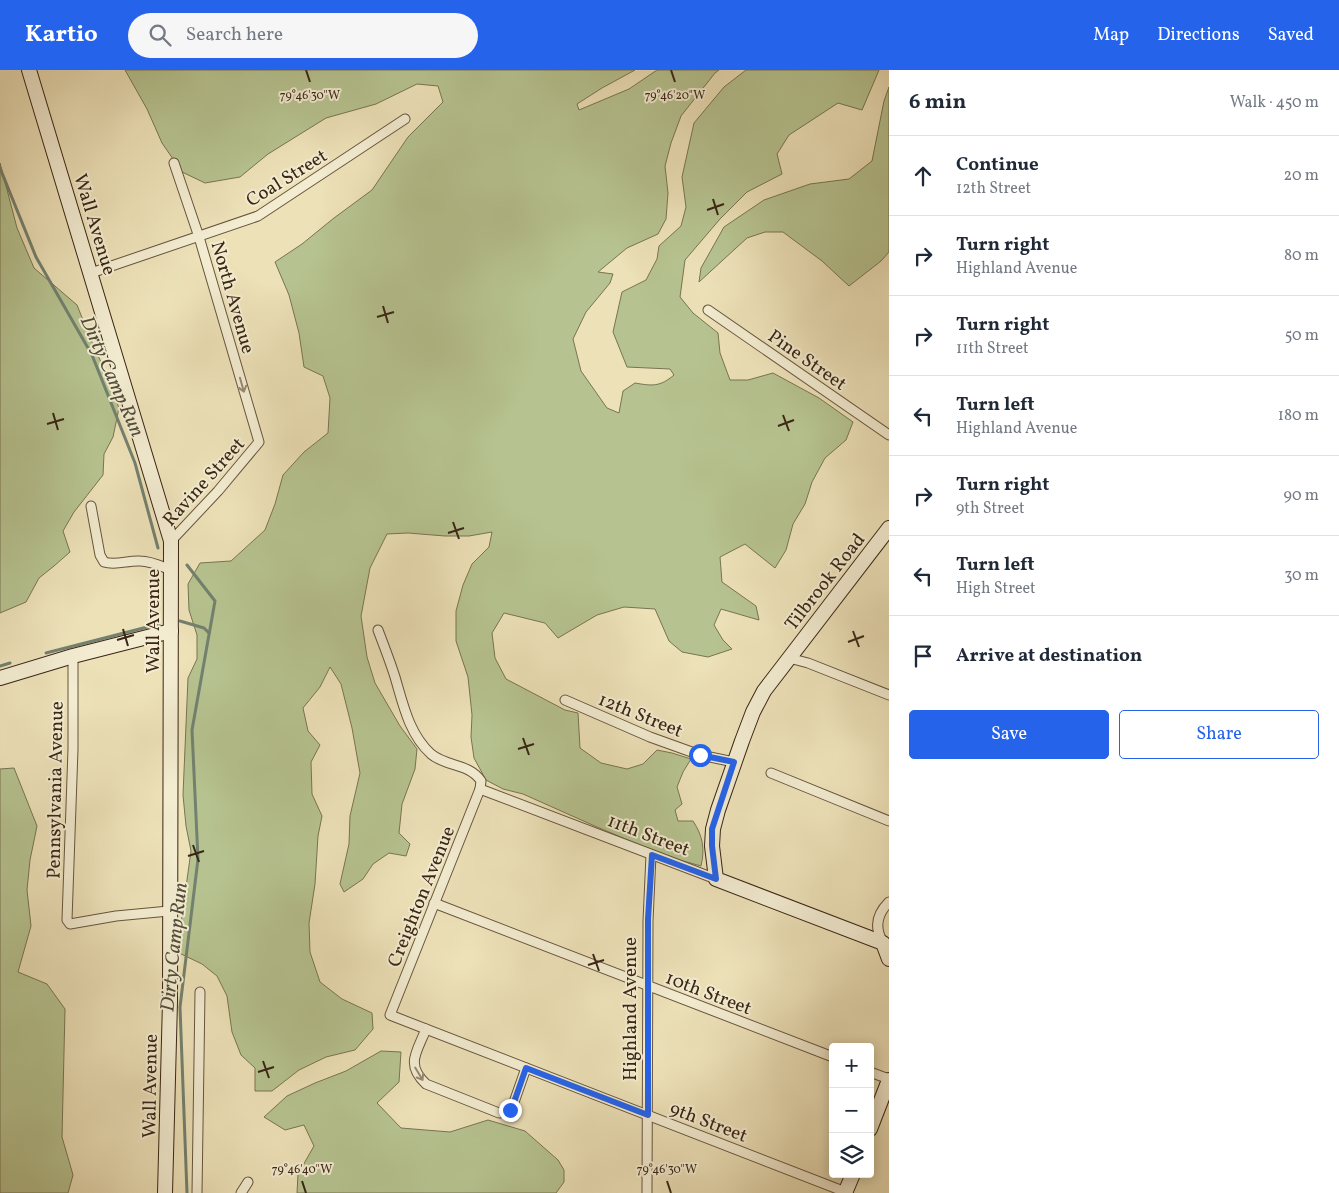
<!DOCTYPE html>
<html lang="en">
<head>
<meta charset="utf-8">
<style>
  :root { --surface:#fff; --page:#f6f6f7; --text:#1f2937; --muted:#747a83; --line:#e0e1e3; --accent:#2563eb }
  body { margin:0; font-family:Vollkorn,serif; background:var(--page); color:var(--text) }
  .controls { position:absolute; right:15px; bottom:15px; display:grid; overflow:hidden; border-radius:5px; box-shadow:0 2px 12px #0003 }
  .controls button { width:45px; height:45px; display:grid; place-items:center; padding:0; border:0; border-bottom:1px solid var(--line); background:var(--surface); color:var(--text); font:25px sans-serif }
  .stop { position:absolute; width:15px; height:15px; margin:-11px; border:4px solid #2563eb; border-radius:50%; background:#fff }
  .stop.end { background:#2563eb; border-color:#fff; box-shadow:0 1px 5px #0008 }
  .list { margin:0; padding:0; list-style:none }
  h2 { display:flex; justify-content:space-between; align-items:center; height:65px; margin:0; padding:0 20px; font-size:21px }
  h2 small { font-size:16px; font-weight:400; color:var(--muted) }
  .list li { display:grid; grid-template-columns:32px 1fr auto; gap:15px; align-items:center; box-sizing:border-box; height:80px; padding:0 20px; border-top:1px solid var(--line) }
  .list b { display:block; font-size:19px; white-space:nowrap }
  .list p { margin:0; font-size:16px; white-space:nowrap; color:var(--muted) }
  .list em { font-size:16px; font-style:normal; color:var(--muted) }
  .actions { display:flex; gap:10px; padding:15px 20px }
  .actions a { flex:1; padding:11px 0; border:1px solid var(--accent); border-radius:5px; text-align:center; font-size:18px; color:var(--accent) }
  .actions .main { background:var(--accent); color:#fff }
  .icon { flex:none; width:28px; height:28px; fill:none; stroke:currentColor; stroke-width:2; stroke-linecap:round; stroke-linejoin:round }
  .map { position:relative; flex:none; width:889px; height:1123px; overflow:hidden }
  header { display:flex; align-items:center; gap:30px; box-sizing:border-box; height:70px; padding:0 25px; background:var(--accent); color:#fff }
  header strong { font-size:24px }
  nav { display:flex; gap:28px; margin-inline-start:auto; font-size:18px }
  .search { width:350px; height:45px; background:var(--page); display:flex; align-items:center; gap:12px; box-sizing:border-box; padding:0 18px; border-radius:28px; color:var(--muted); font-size:19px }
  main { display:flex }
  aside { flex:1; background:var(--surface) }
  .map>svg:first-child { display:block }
  .green { fill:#b6c390; stroke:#787452 }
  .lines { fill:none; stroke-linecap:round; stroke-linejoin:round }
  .stream { stroke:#73816f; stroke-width:3 }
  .street-casing { stroke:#66553d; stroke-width:11 }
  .secondary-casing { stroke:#392614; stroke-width:16 }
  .street { stroke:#f3ecd1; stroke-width:9 }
  .secondary { stroke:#f3ecd1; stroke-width:14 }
  .oneway { stroke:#968972 }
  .route { stroke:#2563eb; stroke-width:6 }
  .ticks { fill:none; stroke:#392614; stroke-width:2 }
  .labels { text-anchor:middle; stroke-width:4; stroke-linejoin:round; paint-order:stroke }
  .street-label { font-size:19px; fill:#392614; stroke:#f3ecd1 }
  .water-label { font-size:20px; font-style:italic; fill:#514c3a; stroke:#f3ecd1 }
  .ticks-label { font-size:12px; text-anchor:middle; fill:#392614; stroke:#f3ecd1; stroke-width:4; stroke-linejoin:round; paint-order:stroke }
</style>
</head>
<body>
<header>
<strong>Kartio</strong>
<div class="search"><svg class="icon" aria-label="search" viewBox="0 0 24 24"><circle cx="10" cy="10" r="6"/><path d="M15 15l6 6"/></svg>Search here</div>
<nav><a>Map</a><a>Directions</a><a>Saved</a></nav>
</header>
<main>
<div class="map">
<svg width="889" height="1123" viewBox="0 0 889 1123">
  <rect width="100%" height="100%" fill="#ede1b8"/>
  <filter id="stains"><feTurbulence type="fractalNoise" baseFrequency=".004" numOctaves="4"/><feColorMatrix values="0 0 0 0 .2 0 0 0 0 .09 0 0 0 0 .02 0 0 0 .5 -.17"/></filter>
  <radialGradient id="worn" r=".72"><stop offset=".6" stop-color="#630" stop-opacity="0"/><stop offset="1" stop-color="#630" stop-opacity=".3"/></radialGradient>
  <g class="green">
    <path d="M125 0H635L602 18 577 34 579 40 629 19 657 0H719L715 3 681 46 671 73 665 96 668 123 666 149 658 164 627 178 598 202 613 204 610 213 586 242 573 269 581 301 607 338 619 343 623 321 635 313C652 316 660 317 674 305L670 299 627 297 613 262 622 222 646 210 657 189 659 176 681 156 686 137 682 107 694 53 724 17 746 0H879L862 40 838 33 789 65 777 84 782 104 747 122 720 149 685 190 680 227 693 243 718 263 720 283 730 310H748L773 303 819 328 853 352 846 370 825 388 812 412 805 434 793 454 786 480 775 498 745 474 720 487 722 512 756 536 759 550 721 539 714 555 723 570 732 579 708 587 682 582 669 571 655 539 624 537 597 545 558 568 545 553 504 543 492 563 495 588 506 609 565 640 578 643 580 678 601 693 627 699 643 694 657 680 672 683 691 689 683 702 677 717 682 734 675 740 678 751H693C703 766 705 779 701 796L676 789 635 773 597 757 523 724 503 719 486 710 474 688 471 667 472 645 468 607 456 571V541L463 515 472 494 489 477 492 462 469 466H445L408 463 387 464 370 498 361 546 367 587 375 613 400 656 417 679 415 699 402 734 399 763 410 774 406 786 389 783 373 794 363 809 344 822 340 814 349 774 350 746 360 703 352 658 341 614 330 597 320 617 303 638 308 661 320 675 311 692 312 724 322 746 318 766 315 814 309 853 310 882 320 912 342 929 372 943 373 959 355 980 326 987 299 1000 272 1021H255V998L241 985 232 962 227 926 217 906 202 894 177 882 191 781 186 756 183 725 188 608 197 589V565L189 540 188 514 200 493 231 491 265 460 275 434 283 405 304 382 328 363 330 328 323 306 304 297 299 263 289 225 275 192 302 174 334 148 372 120 408 67 443 32 438 16 417 14 376 34 326 48 268 84 240 107 205 113 182 102 162 73 147 39Z"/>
    <path d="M889 17V182L881 191 849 216 822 191 783 162H765L747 168 699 212 701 198 724 157 764 130 810 114 849 109 872 91 884 31Z"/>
    <path d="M0 93 17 158 34 198 77 235 91 270 106 303 119 338 113 367 104 384 103 405 74 442 63 461 70 482 54 496 39 508 26 532 0 543Z"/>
    <path d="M14 698 37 756 30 790 27 820 31 856 18 902 47 914 65 939 62 1067 73 1105 68 1123H0V699Z"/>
    <path d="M381 981 401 982 399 1012 377 1033 401 1058 450 1062 488 1050 525 1061 558 1090 564 1100V1112L556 1123H297L298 1104 314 1076 304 1055 285 1060 264 1047 287 1026 315 1013 346 1001Z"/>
  </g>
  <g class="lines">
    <g class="stream">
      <path d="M0 98 36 187 92 285 135 393 158 478"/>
      <path d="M180 551 204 558 209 563"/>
      <path d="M46 583 159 554"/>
      <path d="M0 596 10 593"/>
      <path d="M187 1123 180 937 198 789 192 660 215 531 187 495"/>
    </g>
    <defs>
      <g id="street">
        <path d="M91 203 258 146 405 49"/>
        <path d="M708 240 889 365"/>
        <path d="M91 436 100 485 104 492C116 496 128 490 140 491 151 491 161 496 171 500"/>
        <path d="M171 471 218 421 259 372 199 167 174 93"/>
        <path d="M378 560C384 576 390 591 395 607 403 634 409 664 431 684 446 697 469 693 481 711L480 719 390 945 848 1123"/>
        <path d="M73 586V679L67 850 70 854 116 846 169 841"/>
        <path d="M789 588 808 593 889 625"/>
        <path d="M565 630 650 667 700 685 734 692"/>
        <path d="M771 703 889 751"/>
        <path d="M480 719 716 809"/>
        <path d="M434 833 833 987"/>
        <path d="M884 874C874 859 876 845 889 832"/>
        <path d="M426 959C417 982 405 994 426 1014L499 1043 507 1042 512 1038 526 998"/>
        <path d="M870 1002 889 1009"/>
        <path d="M197 1123 200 922"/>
        <path d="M241 1123 248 1112"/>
        <path d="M647 1123 648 851 651 785"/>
      </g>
      <g id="secondary">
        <path d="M29 0 171 471 170 931 165 1123"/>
        <path d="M889 458 764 621 753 642 742 671 718 740 713 759 712 776 716 809 883 873 889 889"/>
        <path d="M0 608 73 586 171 561"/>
        <path d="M870 1059 889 1010"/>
        <path d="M845 1123 853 1104"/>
      </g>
    </defs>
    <use href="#street" class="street-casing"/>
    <use href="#secondary" class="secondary-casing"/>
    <use href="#street" class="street"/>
    <use href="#secondary" class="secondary"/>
  </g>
  <defs><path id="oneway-shaft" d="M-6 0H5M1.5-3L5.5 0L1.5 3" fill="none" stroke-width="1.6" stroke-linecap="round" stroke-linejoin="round" transform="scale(1.25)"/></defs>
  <g class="oneway">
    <use href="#oneway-shaft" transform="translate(242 315) rotate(74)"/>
    <use href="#oneway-shaft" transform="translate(419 1004) rotate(59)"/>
  </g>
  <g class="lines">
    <path class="route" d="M510 1040 512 1038 526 998 648 1045V849L652 785 716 809 712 776V759L734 692 700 685"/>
  </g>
  <path class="ticks" d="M306 0 310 12M671 0 675 12M713 129 718 145M707 140 724 134M383 236 388 253M377 247 394 242M53 343 58 360M783 345 789 361M47 354 64 349M778 356 794 350M453 452 459 469M448 463 464 458M123 559 128 576M853 561 859 577M117 570 134 565M848 572 864 566M523 668 529 685M518 679 534 674M193 775 199 792M188 786 204 781M593 884 599 901M588 895 604 890M263 991 269 1008M258 1002 274 997M302 1111 306 1123M667 1111 671 1123"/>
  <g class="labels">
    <g class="street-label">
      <text transform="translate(286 107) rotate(-32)" y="7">Coal Street</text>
      <text transform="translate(96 154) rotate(73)" y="7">Wall Avenue</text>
      <text transform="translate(234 227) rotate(74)" y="7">North Avenue</text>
      <text transform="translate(808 289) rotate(35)" y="7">Pine Street</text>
      <text transform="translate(203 411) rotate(-48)" y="7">Ravine Street</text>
      <text transform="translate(824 511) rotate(-52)" y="7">Tilbrook Road</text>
      <text transform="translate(152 551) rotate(-90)" y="7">Wall Avenue</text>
      <text transform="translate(641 644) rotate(22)" y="7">12th Street</text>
      <text transform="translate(54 720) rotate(-89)" y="7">Pennsylvania Avenue</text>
      <text transform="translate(649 764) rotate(21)" y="7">11th Street</text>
      <text transform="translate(420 826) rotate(-68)" y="7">Creighton Avenue</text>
      <text transform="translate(709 922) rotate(21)" y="7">10th Street</text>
      <text transform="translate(629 939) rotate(-90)" y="7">Highland Avenue</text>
      <text transform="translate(149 1016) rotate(-89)" y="7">Wall Avenue</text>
      <text transform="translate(709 1051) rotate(21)" y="7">9th Street</text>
    </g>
    <g class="water-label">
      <text transform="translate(113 306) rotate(66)" y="7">Dirty Camp Run</text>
      <text transform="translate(173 877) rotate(-84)" y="7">Dirty Camp Run</text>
    </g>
  </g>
  <g class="ticks-label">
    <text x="310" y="29">79°46'30"W</text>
    <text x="675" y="29">79°46'20"W</text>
    <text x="302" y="1103">79°46'40"W</text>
    <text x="667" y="1103">79°46'30"W</text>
  </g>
  <rect width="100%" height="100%" filter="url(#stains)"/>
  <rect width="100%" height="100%" fill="url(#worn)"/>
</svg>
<div class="controls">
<button>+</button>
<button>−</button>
<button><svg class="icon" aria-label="layers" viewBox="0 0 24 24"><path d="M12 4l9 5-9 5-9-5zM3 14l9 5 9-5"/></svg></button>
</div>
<div class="stop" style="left:700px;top:685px"></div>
<div class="stop end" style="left:510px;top:1040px"></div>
</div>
<aside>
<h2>6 min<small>Walk · 450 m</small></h2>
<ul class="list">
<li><svg class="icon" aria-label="ahead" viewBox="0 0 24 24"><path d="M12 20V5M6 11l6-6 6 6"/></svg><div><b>Continue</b><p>12th Street</p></div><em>20 m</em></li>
<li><svg class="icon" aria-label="right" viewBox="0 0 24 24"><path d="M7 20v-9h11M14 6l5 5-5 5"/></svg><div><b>Turn right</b><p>Highland Avenue</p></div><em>80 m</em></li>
<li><svg class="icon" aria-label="right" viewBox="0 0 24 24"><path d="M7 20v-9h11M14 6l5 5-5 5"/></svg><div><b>Turn right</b><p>11th Street</p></div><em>50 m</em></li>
<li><svg class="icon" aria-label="left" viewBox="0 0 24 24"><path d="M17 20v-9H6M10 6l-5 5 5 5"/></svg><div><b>Turn left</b><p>Highland Avenue</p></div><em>180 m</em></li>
<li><svg class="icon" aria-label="right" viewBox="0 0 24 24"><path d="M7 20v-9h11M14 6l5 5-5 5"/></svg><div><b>Turn right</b><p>9th Street</p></div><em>90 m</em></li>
<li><svg class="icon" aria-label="left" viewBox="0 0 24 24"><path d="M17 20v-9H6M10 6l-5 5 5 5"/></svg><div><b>Turn left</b><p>High Street</p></div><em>30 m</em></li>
<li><svg class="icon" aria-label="arrive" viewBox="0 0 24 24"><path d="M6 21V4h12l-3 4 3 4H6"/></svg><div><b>Arrive at destination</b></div></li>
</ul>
<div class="actions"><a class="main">Save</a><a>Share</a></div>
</aside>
</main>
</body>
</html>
